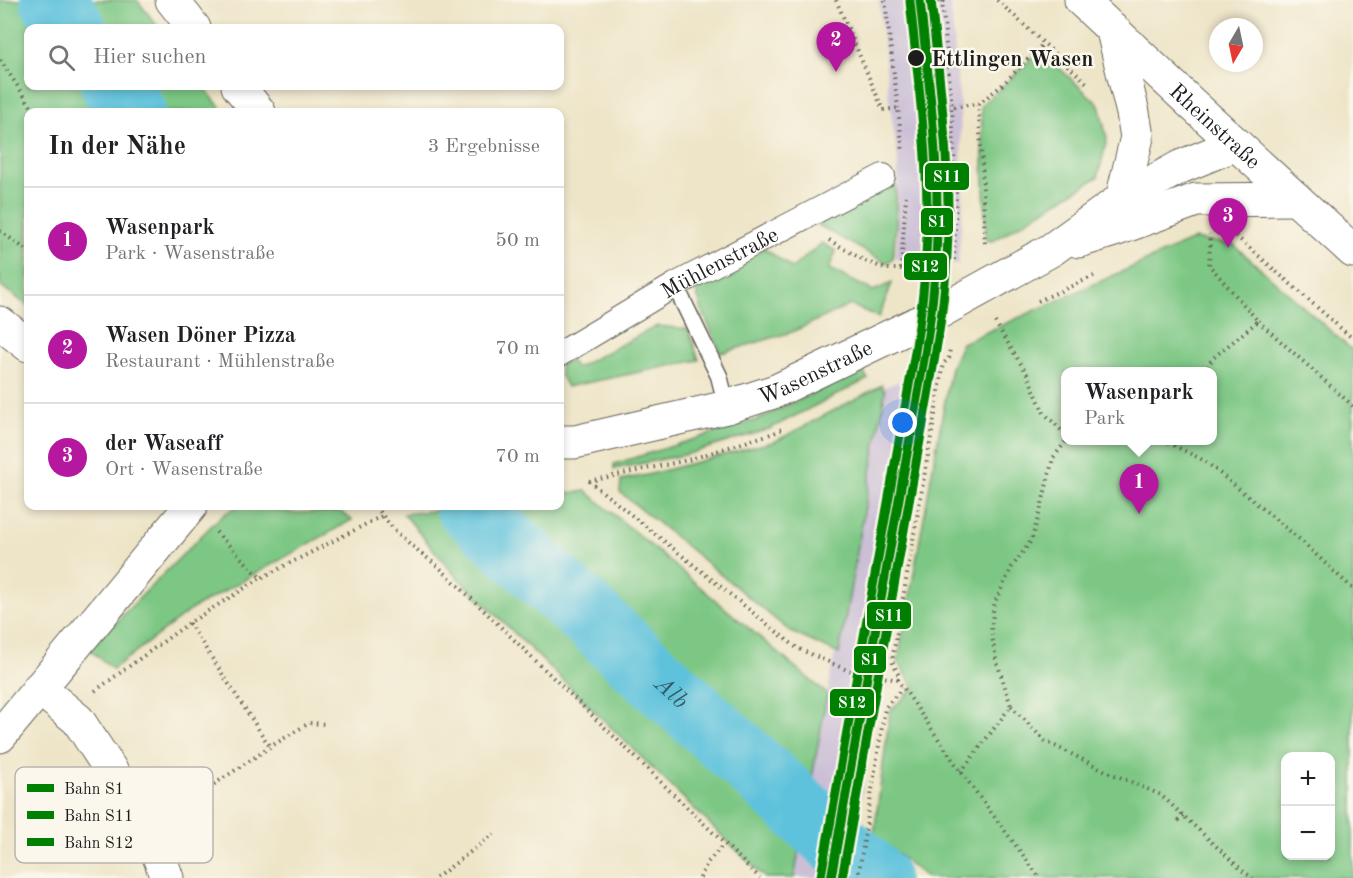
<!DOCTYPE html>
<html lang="de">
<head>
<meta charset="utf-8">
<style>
  :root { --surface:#fff; --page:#f2f2f2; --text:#202124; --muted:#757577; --line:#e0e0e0; --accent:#b5179e }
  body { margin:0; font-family:"Old Standard TT",serif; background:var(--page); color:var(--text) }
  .controls { position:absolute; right:18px; bottom:18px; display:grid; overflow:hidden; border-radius:12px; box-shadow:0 3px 9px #0003 }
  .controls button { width:54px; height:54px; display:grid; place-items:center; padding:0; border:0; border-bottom:2px solid var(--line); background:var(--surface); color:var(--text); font:30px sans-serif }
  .compass { position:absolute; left:1209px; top:18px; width:54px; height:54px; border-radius:50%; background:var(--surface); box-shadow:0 3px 9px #0003; rotate:189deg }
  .you { position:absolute; left:903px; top:423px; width:21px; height:21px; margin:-15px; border:4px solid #fff; border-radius:50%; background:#1a73e8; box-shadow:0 0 0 9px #1a73e833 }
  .badge { display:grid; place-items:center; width:39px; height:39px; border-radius:50%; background:var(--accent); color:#fff; font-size:20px; font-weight:700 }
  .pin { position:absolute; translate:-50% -50px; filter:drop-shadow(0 2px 3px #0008) }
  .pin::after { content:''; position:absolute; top:32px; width:21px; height:18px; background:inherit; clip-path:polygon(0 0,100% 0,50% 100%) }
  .popup { position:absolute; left:1061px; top:367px; width:156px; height:78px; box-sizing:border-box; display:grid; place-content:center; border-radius:12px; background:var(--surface); filter:drop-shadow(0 2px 4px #0005); font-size:20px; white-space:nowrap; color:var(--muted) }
  .popup b { font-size:22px; color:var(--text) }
  .popup::after { content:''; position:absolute; left:50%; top:100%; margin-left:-12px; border:12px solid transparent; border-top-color:var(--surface) }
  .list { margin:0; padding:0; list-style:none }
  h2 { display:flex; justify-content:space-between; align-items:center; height:78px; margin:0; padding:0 24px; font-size:26px }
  h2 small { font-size:20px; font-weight:400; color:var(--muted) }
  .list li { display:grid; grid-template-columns:39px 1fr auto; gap:18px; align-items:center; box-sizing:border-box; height:108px; padding:0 24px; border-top:2px solid var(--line) }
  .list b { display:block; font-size:22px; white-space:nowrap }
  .list p { margin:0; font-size:20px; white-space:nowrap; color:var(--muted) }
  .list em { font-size:20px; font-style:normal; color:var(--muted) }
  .icon { flex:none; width:33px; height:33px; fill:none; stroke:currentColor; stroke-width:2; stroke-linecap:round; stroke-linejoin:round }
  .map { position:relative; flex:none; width:1353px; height:878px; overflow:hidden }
  .search { position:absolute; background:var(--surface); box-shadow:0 3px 9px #0003; left:24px; top:24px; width:540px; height:66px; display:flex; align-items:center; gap:15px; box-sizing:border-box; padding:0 21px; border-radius:12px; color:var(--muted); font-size:22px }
  .panel { position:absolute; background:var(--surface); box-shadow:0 3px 9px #0003; left:24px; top:108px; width:540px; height:402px; border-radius:12px }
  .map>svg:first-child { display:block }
  .industrial { fill:#cbbfd5 }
  .green { fill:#7dc784; stroke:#4c7250; stroke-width:1.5; fill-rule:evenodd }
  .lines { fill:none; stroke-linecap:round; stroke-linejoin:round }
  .river { stroke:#5ec2dc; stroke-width:66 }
  .service-casing { stroke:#666258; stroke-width:19 }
  .pedestrian-casing { stroke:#666258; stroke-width:26 }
  .minor-casing { stroke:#666258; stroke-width:35 }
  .tertiary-casing { stroke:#666258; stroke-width:35 }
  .secondary-casing { stroke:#666258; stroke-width:35 }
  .path { stroke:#666258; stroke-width:4; stroke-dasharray:1.5 4.5; stroke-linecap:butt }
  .service { stroke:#fff; stroke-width:16 }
  .pedestrian { stroke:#fff; stroke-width:24 }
  .minor { stroke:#fff; stroke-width:33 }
  .tertiary { stroke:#fff; stroke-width:33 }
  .secondary { stroke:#fff; stroke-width:33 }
  .rail-1-casing { stroke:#fbf7ec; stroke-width:14 }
  .rail-2-casing { stroke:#fbf7ec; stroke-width:14 }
  .rail-3-casing { stroke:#fbf7ec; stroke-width:14 }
  .rail-1 { stroke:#008000; stroke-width:9 }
  .rail-2 { stroke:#008000; stroke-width:9 }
  .rail-3 { stroke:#008000; stroke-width:9 }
  .stop-dot { fill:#1c1c1c; stroke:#fbf7ec; stroke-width:2 }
  .labels { text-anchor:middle; stroke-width:5; stroke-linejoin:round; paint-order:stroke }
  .stop-label { font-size:22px; font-weight:bold; fill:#1c1c1c; stroke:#fbf7ec; text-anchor:start }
  .street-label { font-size:22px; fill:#1c1c1c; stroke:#fbf7ec }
  .water-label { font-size:24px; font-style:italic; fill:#365e69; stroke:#fbf7ec }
  .key { fill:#fbf7ec; stroke:#b8b5ae; stroke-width:1.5 }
  .key-label { font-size:16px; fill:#1c1c1c }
  .line-badge { stroke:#fbf7ec; stroke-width:2 }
  .badge-label { font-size:16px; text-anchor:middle; font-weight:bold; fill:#fff }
</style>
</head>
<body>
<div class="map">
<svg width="1353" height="878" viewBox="0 0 1353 878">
  <rect width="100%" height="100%" fill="#fbf7ec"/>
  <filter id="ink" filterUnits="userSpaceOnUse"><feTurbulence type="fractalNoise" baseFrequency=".0167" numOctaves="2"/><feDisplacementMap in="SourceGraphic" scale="12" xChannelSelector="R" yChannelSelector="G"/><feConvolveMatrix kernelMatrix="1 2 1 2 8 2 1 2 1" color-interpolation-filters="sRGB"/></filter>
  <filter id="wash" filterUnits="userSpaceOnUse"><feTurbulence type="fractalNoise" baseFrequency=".008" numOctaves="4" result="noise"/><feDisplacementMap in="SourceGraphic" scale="24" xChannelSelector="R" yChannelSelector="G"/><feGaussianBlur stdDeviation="1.35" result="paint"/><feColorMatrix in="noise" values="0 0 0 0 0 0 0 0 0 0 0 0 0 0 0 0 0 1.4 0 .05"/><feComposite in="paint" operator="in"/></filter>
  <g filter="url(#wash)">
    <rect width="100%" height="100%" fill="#eee5c8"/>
    <g class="industrial">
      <path d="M879 0H950L960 106 963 203 958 265 895 259 897 241 898 158 889 99Z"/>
      <path d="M935 365 883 661 848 878H794L883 388Z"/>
    </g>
    <g class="green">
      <path d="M0 0H137L159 28H28V86H203L224 112H28V306L0 285Z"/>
      <path d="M1040 50 1099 105 1107 139 1098 177 993 241 986 240 981 105 1002 87Z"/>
      <path d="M887 184 896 186V225L893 259 886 263 818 225 822 217Z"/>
      <path d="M1195 239 1234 245 1353 351V878H927L874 834 890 711 914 688 898 661 951 367 962 343ZM1066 372H1212V440H1066ZM1330 756V856H1286V756Z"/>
      <path d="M822 243 836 251 829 269 873 291 892 283 879 317 850 305 792 332 721 353 702 311 694 284 764 248 792 268Z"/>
      <path d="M657 326 688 329 699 360 567 387 560 374V366L570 360 576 368Z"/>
      <path d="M862 370 868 379 769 429 688 454 614 469V464L759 419Z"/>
      <path d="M882 385 885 392 839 654 791 632 620 492 621 480 647 475 776 441Z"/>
      <path d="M586 491 827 694 794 878H765L453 573 404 514 473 506H560V494Z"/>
      <path d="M241 506H256L292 513 340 511 352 520 192 609 113 669 89 649 218 519 232 509Z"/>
    </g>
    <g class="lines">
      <g class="river">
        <path d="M53 0 73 28"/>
        <path d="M114 86 133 112"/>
        <path id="s1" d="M468 506 876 878"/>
      </g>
    </g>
  </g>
  <g filter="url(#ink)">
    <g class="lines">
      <defs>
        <path id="service" d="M675 285 719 376 727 407"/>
        <g id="pedestrian">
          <path id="s2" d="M560 354 675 285 883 176"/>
        </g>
        <g id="minor">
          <path d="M172 0 194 28"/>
          <path d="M238 86 259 112"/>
          <path d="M39 688 78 720 114 775 155 845 167 878"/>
          <path d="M0 736 191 506"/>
        </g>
        <g id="tertiary">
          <path d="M1113 31 1133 113 1137 137 1122 199"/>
          <path d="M1079 241 1117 229 1196 200 1296 199"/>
          <path d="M0 323 28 345"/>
          <path id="s3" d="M560 442H575L727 407 776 391 932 316 1051 250 1122 199 1180 167 1236 144"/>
        </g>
        <g id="secondary">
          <path id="s4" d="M1081 0 1191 103 1353 251"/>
        </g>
      </defs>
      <use href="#service" class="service-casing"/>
      <use href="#pedestrian" class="pedestrian-casing"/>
      <use href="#minor" class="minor-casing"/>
      <use href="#tertiary" class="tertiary-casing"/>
      <use href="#secondary" class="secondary-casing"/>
      <g class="path">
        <path d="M836 0 883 110 898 108 903 153"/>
        <path d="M885 0 898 108"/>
        <path d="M997 0 1089 85"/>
        <path d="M942 1 952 107 956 194 954 263"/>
        <path d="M932 3 949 0"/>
        <path d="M0 60 35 112"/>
        <path d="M978 104 1000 87 1044 43"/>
        <path d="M942 108 978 104 982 161 985 247"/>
        <path d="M0 231 28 251"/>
        <path d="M1236 236 1353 339"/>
        <path d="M829 240 865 261 886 269H901L937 272"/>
        <path d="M901 269 906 196"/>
        <path d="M1038 301 1094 276"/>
        <path d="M1258 321 1353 406"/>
        <path d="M995 322 1027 374 1044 413 1066 435"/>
        <path d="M1204 372 1213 358 1258 321 1209 265 1210 246 1209 234"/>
        <path d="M560 398 563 408"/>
        <path d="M1163 440 1205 461 1297 537 1353 589"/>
        <path d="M589 481 688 460 774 433 782 429"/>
        <path d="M589 481 797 648 847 670 898 680 961 772 1040 878"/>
        <path d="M377 506C389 531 421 552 442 570L760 878"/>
        <path d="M216 532 261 578 382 516"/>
        <path d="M189 623 270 747"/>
        <path d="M898 680 899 676 892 661 944 363 949 358 950 347"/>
        <path d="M95 691 189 623 261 578"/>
        <path d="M1011 706 1045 741 1108 772 1161 795 1244 872 1253 878"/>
        <path d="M961 772 1011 706 996 659 991 631 994 604 1012 567 1031 541 1041 508 1053 458 1067 440"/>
        <path d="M174 811 270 747 309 723 327 724"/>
        <path d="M1178 821 1183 816"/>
        <path d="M436 878 494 834"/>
        <path d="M700 878 707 863 724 844"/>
        <path d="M858 878 885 708 902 688"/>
      </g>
      <use href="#service" class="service"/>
      <use href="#pedestrian" class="pedestrian"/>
      <use href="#minor" class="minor"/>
      <use href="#tertiary" class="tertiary"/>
      <use href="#secondary" class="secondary"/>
      <defs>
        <path id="rail-1" d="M831 878 925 354C933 306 938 258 937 209 937 139 927 69 920 0"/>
        <path id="rail-2" d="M842 878 935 356C944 306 949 256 948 205 947 137 938 68 931 0"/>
        <path id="rail-3" d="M821 876 915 352C923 304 928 255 927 206 926 138 917 69 910 1"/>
      </defs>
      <use href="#rail-1" class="rail-1-casing"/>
      <use href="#rail-2" class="rail-2-casing"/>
      <use href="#rail-3" class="rail-3-casing"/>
      <use href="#rail-1" class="rail-1"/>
      <use href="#rail-2" class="rail-2"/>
      <use href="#rail-3" class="rail-3"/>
    </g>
  </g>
  <circle class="stop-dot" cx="916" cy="58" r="9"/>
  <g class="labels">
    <g class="stop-label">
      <text x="931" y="66">Ettlingen Wasen</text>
    </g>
    <g class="street-label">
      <text dy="8" stroke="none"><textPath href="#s4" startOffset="184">Rheinstraße</textPath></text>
      <text dy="8" stroke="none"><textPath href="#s2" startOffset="184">Mühlenstraße</textPath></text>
      <text dy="8" stroke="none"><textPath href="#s3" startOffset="266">Wasenstraße</textPath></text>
    </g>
    <g class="water-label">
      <text dy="8" stroke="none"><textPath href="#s1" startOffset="276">Alb</textPath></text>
    </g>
  </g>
  <rect x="15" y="767" width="198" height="96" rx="9" class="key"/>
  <rect x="27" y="784" width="27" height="8" fill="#008000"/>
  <rect x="27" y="811" width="27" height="8" fill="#008000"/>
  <rect x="27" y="838" width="27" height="8" fill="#008000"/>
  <g class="key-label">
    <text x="64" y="794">Bahn S1</text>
    <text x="64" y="821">Bahn S11</text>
    <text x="64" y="848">Bahn S12</text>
  </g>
  <g class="line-badge">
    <rect x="924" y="162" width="46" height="29" rx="6" fill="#008000"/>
    <rect x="920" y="207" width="34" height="29" rx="6" fill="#008000"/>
    <rect x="903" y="252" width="45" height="29" rx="6" fill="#008000"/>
    <rect x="866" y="601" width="46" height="29" rx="6" fill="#008000"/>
    <rect x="853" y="645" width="34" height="29" rx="6" fill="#008000"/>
    <rect x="829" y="688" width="46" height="29" rx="6" fill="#008000"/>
  </g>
  <g class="badge-label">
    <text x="947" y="182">S11</text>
    <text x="937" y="227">S1</text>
    <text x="925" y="272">S12</text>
    <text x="889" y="621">S11</text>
    <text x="870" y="665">S1</text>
    <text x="852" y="708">S12</text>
  </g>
</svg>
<div class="controls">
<button>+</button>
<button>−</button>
</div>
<svg class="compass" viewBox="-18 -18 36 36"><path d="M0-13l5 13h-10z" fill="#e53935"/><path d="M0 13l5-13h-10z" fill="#757577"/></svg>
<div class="you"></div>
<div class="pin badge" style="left:1139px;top:514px">1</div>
<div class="popup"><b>Wasenpark</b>Park</div>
<div class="pin badge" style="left:836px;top:72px">2</div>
<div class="pin badge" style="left:1228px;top:248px">3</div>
<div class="search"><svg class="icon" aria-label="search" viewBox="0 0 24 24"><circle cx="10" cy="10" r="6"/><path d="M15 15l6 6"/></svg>Hier suchen</div>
<section class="panel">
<h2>In der Nähe<small>3 Ergebnisse</small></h2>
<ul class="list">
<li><span class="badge">1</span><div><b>Wasenpark</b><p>Park · Wasenstraße</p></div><em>50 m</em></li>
<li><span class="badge">2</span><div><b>Wasen Döner Pizza</b><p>Restaurant · Mühlenstraße</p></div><em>70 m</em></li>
<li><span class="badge">3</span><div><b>der Waseaff</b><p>Ort · Wasenstraße</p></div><em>70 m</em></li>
</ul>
</section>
</div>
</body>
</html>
